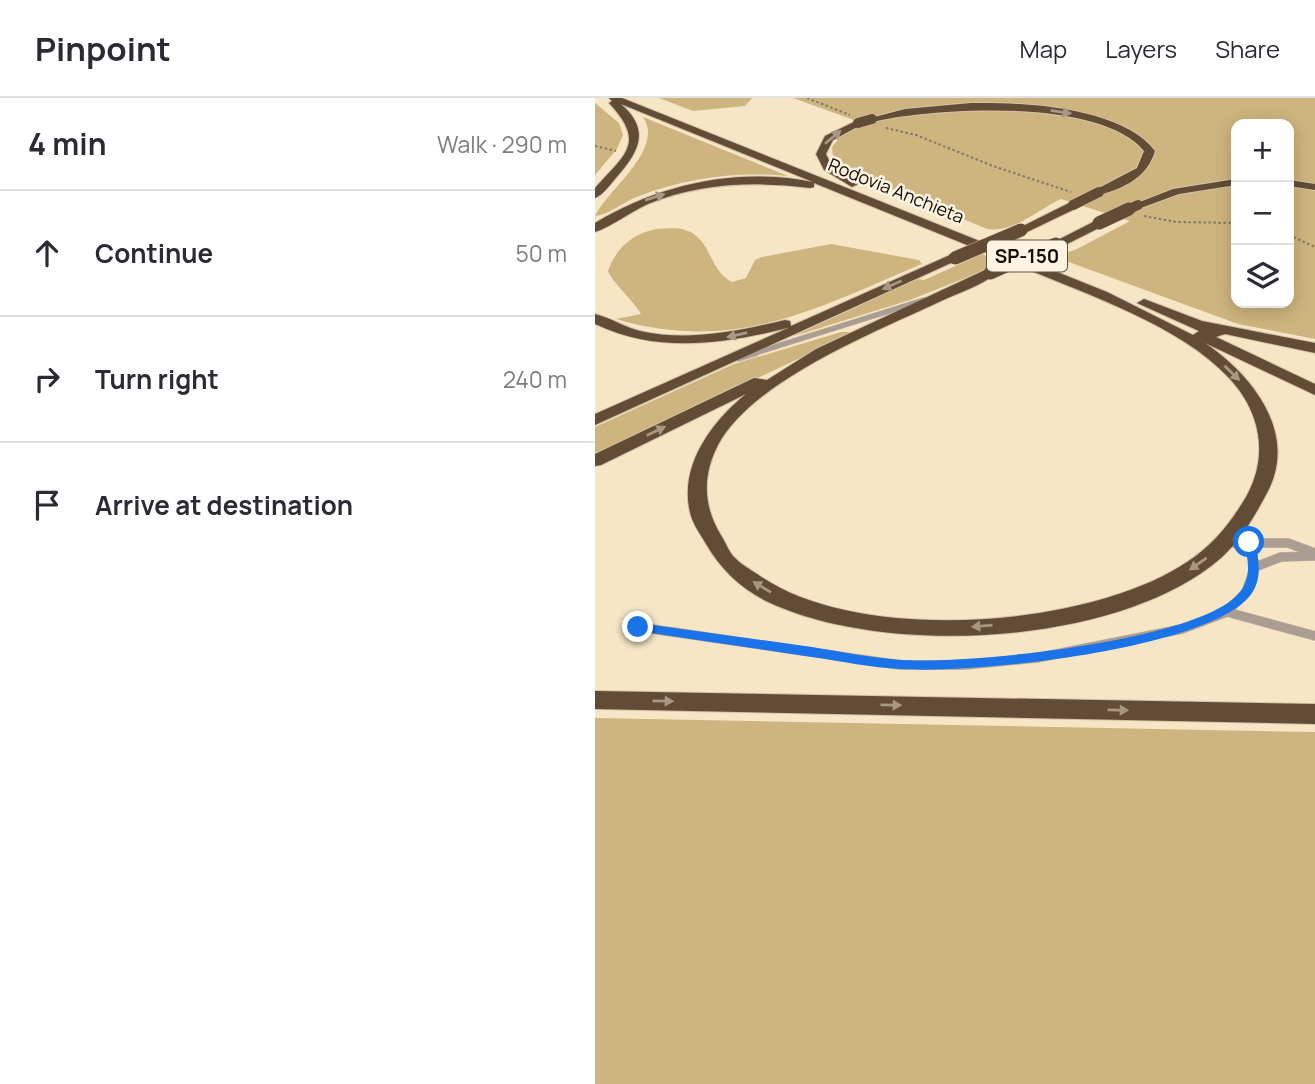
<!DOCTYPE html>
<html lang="en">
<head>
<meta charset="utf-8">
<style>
  :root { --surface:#fff; --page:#f2f2f3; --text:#2b2b33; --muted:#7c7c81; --line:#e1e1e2 }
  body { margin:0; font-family:Manrope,sans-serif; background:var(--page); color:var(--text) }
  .controls { position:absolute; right:21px; top:21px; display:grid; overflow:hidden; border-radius:14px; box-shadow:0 4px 18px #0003 }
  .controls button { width:63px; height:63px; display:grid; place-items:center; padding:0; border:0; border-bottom:2px solid var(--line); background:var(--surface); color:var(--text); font:35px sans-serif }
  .stop { position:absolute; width:21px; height:21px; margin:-16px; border:5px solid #1a73e8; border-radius:50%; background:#fff }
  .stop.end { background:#1a73e8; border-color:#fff; box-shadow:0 2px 7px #0008 }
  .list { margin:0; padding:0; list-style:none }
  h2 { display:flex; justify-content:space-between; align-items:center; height:91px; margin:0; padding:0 28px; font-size:30px }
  h2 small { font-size:23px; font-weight:400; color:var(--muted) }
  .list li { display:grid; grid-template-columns:46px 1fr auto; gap:21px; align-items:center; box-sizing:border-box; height:126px; padding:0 28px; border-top:2px solid var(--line) }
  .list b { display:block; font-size:26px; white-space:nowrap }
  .list em { font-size:23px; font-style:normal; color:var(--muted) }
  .icon { flex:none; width:38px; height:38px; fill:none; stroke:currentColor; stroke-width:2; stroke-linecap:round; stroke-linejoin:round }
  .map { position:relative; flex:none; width:720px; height:986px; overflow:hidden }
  header { display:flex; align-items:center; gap:42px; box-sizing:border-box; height:98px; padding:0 35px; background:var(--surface); border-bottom:2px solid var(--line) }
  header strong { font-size:33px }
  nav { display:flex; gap:38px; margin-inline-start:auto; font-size:24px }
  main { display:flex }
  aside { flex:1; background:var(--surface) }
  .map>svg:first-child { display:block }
  .green { fill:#ceb57f; fill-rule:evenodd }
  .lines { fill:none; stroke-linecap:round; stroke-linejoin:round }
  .service-far2-casing { stroke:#d2c3a7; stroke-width:6 }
  .service-far1-casing { stroke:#d2c3a7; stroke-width:8 }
  .service-casing { stroke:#d2c3a7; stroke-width:10 }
  .motorway-casing { stroke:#d2c3a7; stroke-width:2 }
  .path { stroke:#837864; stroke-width:2; stroke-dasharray:2.5 2.5; stroke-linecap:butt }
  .service-far2 { stroke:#aa9e93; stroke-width:5 }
  .service-far1 { stroke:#aa9e93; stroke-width:6 }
  .service { stroke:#aa9e93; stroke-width:9 }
  .motorway { fill:#624c36; fill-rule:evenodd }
  .motorway-bridge-far1-casing { stroke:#d2c3a7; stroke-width:11; stroke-linecap:butt }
  .motorway-bridge-casing { stroke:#d2c3a7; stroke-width:14; stroke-linecap:butt }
  .motorway-bridge-far1 { stroke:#624c36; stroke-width:10 }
  .motorway-bridge { stroke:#624c36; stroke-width:13 }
  .oneway { fill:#a89883 }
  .route { fill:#1a73e8 }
  .labels { text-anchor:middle; stroke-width:5; stroke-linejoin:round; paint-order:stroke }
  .far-street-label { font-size:18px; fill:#120d04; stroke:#fef4e1 }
  .shield { fill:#fef4e1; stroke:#595246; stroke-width:2 }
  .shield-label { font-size:19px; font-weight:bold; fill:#120d04 }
</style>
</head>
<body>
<header>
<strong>Pinpoint</strong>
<nav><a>Map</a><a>Layers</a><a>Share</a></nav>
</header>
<main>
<aside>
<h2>4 min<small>Walk · 290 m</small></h2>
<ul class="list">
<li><svg class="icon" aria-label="ahead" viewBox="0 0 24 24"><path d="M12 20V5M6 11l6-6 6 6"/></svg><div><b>Continue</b></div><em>50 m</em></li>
<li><svg class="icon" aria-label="right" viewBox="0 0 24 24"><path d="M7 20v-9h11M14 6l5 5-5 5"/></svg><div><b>Turn right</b></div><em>240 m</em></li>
<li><svg class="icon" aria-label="arrive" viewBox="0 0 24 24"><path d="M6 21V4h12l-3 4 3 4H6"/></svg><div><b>Arrive at destination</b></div></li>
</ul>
</aside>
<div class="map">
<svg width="720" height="986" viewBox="0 0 720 986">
  <rect width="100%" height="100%" fill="#f6e6c6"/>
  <g class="green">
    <path d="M64 0H157L150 8 98 13Z"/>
    <path d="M198 0H720V241L643 226 460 159 482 151 535 123 466 101C442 112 419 135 392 131L247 70 238 61 237 49 246 38 270 26ZM641 26H694V205H641Z"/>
    <path d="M0 5 24 25 28 37 22 51 0 77Z"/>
    <path d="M48 19 193 78C144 73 90 80 44 98 30 103 14 117 0 118 13 91 70 51 48 19Z"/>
    <path d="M62 131C70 131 82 129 90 132 117 140 113 172 137 184L151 180 160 162 167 159 236 146 324 162 327 166C220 211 140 256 21 221L46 216C38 202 17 184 13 173 21 150 38 135 62 131Z"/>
    <path d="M387 156 402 163 385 174 315 202 196 239 322 181 329 182Z"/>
    <path d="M246 234H260L0 357V329L139 266Z"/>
    <path d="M0 620 720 634V986H0Z"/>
  </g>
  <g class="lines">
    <defs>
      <path id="service-far2" d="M154 257 329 202"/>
      <g id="service-far1">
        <path d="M144 260 160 255"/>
        <path d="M649 423 654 442"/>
      </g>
      <g id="service">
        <path d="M631 445H693L720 455"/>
        <path d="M660 469 686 459 720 458"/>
        <path d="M632 514 720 538"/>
        <path d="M43 529 305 567H370L441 560 587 531 632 514 651 494 660 469 653 440"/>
      </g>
      <g id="motorway">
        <path d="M14 0H27L512 194 598 237 604 233 542 205 549 201 607 223 720 245V255L630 236 621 239 720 286V297L610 245C656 276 702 333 674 391 661 416 647 441 626 460 525 548 289 560 171 503 145 490 125 470 111 446 106 437 99 428 96 418 82 370 116 324 151 296L6 367 0 368V356L159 280 172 282 221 251 390 172 402 175C386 188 363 195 344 204 280 234 157 283 123 347 107 378 108 409 127 439 131 445 134 454 139 459 146 467 157 472 165 478 264 547 494 530 592 464 618 447 635 426 651 399 674 358 666 314 634 280 586 228 494 197 429 170 359 142 289 113 219 85V89L215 90C160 83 105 85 53 106 35 114 18 128 0 134V125C65 86 143 69 218 84L26 6C57 33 43 55 20 81 14 88 8 97 0 100V90C31 55 51 45 14 5L17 3Z"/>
        <path d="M376 5C427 4 527 9 560 53 552 80 529 90 504 97L498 94 500 92 542 70 549 53C507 0 339 9 277 24L272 21 310 11Z"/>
        <path d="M263 22 266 27 238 42 231 56 237 68 261 84 263 86 257 89 229 72 221 56 230 38Z"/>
        <path d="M641 81V87L584 96 543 111 537 107 578 91Z"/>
        <path d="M694 82 720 86V92L694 88Z"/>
        <path d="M478 103 484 107 482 110 430 135 420 132Z"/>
        <path d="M504 121 508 122V128L466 149 455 146Z"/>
        <path d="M355 157 367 160 0 327V316L193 230C128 246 63 256 0 226V216C16 220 29 229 45 233 93 244 144 233 190 222L195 223 196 228Z"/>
        <path d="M0 593 720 606V626L0 611Z"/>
      </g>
    </defs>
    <use href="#service-far2" class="service-far2-casing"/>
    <use href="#service-far1" class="service-far1-casing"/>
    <use href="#service" class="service-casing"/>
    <use href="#motorway" class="motorway-casing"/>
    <g class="path">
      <path d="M212 0 255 17"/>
      <path d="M291 30 321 37 398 68 476 94"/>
      <path d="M0 48 21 53"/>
      <path d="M549 118 581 124 641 125"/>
      <path d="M694 137 720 149"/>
    </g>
    <use href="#service-far2" class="service-far2"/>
    <use href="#service-far1" class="service-far1"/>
    <use href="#service" class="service"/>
    <use href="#motorway" class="motorway"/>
    <defs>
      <g id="motorway-bridge-far1">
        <path d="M263 25 277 21"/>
        <path d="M478 107 504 94"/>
        <path d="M530 113 543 107"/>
      </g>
      <g id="motorway-bridge">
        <path d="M504 125 534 111"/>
        <path d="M360 160 426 132"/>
        <path d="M395 175 461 146"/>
      </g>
    </defs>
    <use href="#motorway-bridge-far1" class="motorway-bridge-far1-casing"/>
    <use href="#motorway-bridge" class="motorway-bridge-casing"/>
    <use href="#motorway-bridge-far1" class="motorway-bridge-far1"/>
    <use href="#motorway-bridge" class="motorway-bridge"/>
  </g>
  <defs><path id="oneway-solid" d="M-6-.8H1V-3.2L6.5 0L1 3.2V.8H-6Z" transform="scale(1.75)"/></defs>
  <g class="oneway">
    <use href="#oneway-solid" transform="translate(466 14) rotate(9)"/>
    <use href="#oneway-solid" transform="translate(238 39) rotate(-40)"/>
    <use href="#oneway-solid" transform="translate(60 99) rotate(-18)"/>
    <use href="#oneway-solid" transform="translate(297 187) rotate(156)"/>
    <use href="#oneway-solid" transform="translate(142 237) rotate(167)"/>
    <use href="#oneway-solid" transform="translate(637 275) rotate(44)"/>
    <use href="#oneway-solid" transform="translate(61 333) rotate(-26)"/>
    <use href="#oneway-solid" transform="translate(603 466) rotate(145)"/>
    <use href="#oneway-solid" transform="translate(167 489) rotate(-149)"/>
    <use href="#oneway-solid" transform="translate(387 528) rotate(175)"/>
    <use href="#oneway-solid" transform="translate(68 603) rotate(1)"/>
    <use href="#oneway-solid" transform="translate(296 607) rotate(1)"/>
    <use href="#oneway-solid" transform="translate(523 612) rotate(1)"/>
  </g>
  <path class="route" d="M654 440 660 444C664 462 668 483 654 499 607 552 379 576 306 571 277 570 246 563 217 559 159 550 101 542 43 533L37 529 43 525C101 533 159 541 217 549 247 554 277 560 307 562 372 566 605 544 645 494 657 479 653 461 649 444Z"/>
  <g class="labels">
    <g class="far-street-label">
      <text transform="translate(301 93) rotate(22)" y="6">Rodovia Anchieta</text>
    </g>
    <rect class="shield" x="392" y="142.5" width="80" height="31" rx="5"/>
    <g class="shield-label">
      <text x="432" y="165">SP-150</text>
    </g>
  </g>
</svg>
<div class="controls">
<button>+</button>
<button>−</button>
<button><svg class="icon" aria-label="layers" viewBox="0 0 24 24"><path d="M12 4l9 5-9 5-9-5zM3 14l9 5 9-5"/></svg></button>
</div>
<div class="stop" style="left:654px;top:444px"></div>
<div class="stop end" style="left:43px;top:529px"></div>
</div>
</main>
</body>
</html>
